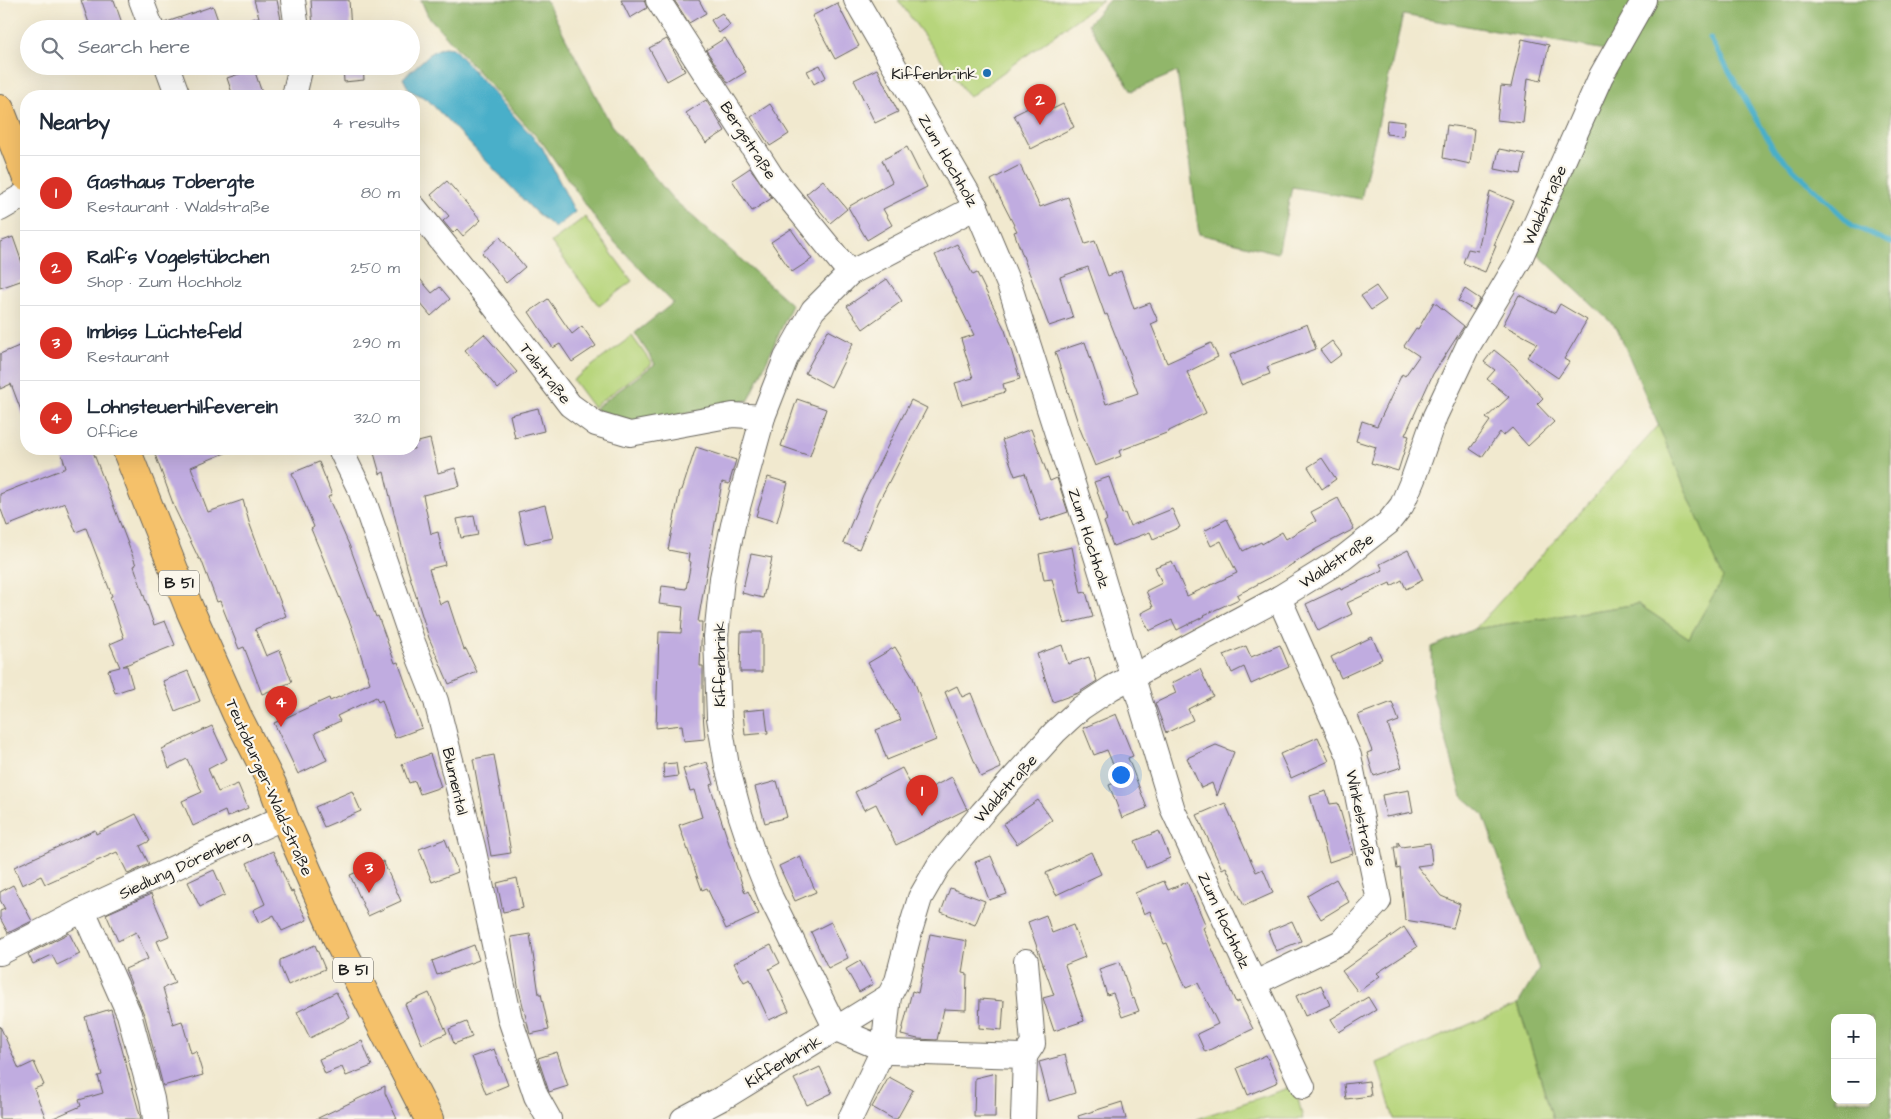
<!DOCTYPE html>
<html lang="en">
<head>
<meta charset="utf-8">
<style>
  :root { --surface:#fff; --page:#f2f2f3; --text:#1f2937; --muted:#747a83; --line:#e0e1e3; --accent:#d93025 }
  body { margin:0; font-family:"Architects Daughter",sans-serif; background:var(--page); color:var(--text) }
  .controls { position:absolute; right:15px; bottom:15px; display:grid; overflow:hidden; border-radius:10px; box-shadow:0 5px 20px #0002 }
  .controls button { width:45px; height:45px; display:grid; place-items:center; padding:0; border:0; border-bottom:1px solid var(--line); background:var(--surface); color:var(--text); font:25px sans-serif }
  .you { position:absolute; left:1120px; top:774px; width:18px; height:18px; margin:-12px; border:4px solid #fff; border-radius:50%; background:#1a73e8; box-shadow:0 0 0 8px #1a73e833 }
  .badge { display:grid; place-items:center; width:32px; height:32px; border-radius:50%; background:var(--accent); color:#fff; font-size:16px; font-weight:700 }
  .pin { position:absolute; translate:-50% -41px; filter:drop-shadow(0 1px 2px #0008) }
  .pin::after { content:''; position:absolute; top:26px; width:18px; height:15px; background:inherit; clip-path:polygon(0 0,100% 0,50% 100%) }
  .list { margin:0; padding:0; list-style:none }
  h2 { display:flex; justify-content:space-between; align-items:center; height:65px; margin:0; padding:0 20px; font-size:21px }
  h2 small { font-size:16px; font-weight:400; color:var(--muted) }
  .list li { display:grid; grid-template-columns:32px 1fr auto; gap:15px; align-items:center; box-sizing:border-box; height:75px; padding:0 20px; border-top:1px solid var(--line) }
  .list b { display:block; font-size:19px; white-space:nowrap }
  .list p { margin:0; font-size:16px; white-space:nowrap; color:var(--muted) }
  .list em { font-size:16px; font-style:normal; color:var(--muted) }
  .icon { flex:none; width:28px; height:28px; fill:none; stroke:currentColor; stroke-width:2; stroke-linecap:round; stroke-linejoin:round }
  .map { position:relative; flex:none; width:1891px; height:1119px; overflow:hidden }
  .search { position:absolute; background:var(--surface); box-shadow:0 5px 20px #0002; left:20px; top:20px; width:400px; height:55px; display:flex; align-items:center; gap:12px; box-sizing:border-box; padding:0 18px; border-radius:28px; color:var(--muted); font-size:19px }
  .panel { position:absolute; background:var(--surface); box-shadow:0 5px 20px #0002; left:20px; top:90px; width:400px; height:365px; border-radius:20px }
  .map>svg:first-child { display:block }
  .green { fill:#b7d57b; stroke:#6a784c }
  .forest { fill:#91b66b; stroke:#566944; fill-rule:evenodd }
  .water { fill:#4aafc9; stroke:#336672 }
  .lines { fill:none; stroke-linecap:round; stroke-linejoin:round }
  .stream { stroke:#4aafc9; stroke-width:5 }
  .building { fill:#c0ace0 }
  .minor-casing { stroke:#67645b; stroke-width:26 }
  .major-casing { stroke:#67645b; stroke-width:30 }
  .minor { stroke:#fff; stroke-width:24 }
  .major { stroke:#f5c16b; stroke-width:28 }
  .poi-dot { fill:#1f6fb2; stroke:#fbf7ec; stroke-width:2 }
  .labels { text-anchor:middle; stroke-width:4.5; stroke-linejoin:round; paint-order:stroke }
  .shield { fill:#fbf7ec; stroke:#5f5e5a; stroke-width:1 }
  .shield-label { font-size:15px; font-weight:bold; fill:#1c1c1c }
  .poi-label { font-size:16px; fill:#1c1c1c; stroke:#fbf7ec; text-anchor:end }
  .street-label { font-size:16px; fill:#1c1c1c; stroke:#fbf7ec }
</style>
</head>
<body>
<div class="map">
<svg width="1891" height="1119" viewBox="0 0 1891 1119">
  <rect width="100%" height="100%" fill="#fbf7ec"/>
  <filter id="ink" filterUnits="userSpaceOnUse"><feTurbulence type="fractalNoise" baseFrequency=".02" numOctaves="2"/><feDisplacementMap in="SourceGraphic" scale="10" xChannelSelector="R" yChannelSelector="G"/><feConvolveMatrix kernelMatrix="1 2 1 2 8 2 1 2 1" color-interpolation-filters="sRGB"/></filter>
  <filter id="wash" filterUnits="userSpaceOnUse"><feTurbulence type="fractalNoise" baseFrequency=".0096" numOctaves="4" result="noise"/><feDisplacementMap in="SourceGraphic" scale="20" xChannelSelector="R" yChannelSelector="G"/><feGaussianBlur stdDeviation="1.12" result="paint"/><feColorMatrix in="noise" values="0 0 0 0 0 0 0 0 0 0 0 0 0 0 0 0 0 1.4 0 .05"/><feComposite in="paint" operator="in"/></filter>
  <g filter="url(#wash)">
    <rect width="100%" height="100%" fill="#f1e9cf"/>
    <g class="green">
      <path d="M898 0H1103L969 97Z"/>
      <path d="M585 217 632 281 599 306 551 242Z"/>
      <path d="M632 336 652 364 593 407 573 380Z"/>
      <path d="M1659 425 1724 578 1689 638 1638 604 1475 629Z"/>
      <path d="M1518 1004 1553 1119H1394L1377 1063Z"/>
      <path d="M1295 1086 1303 1119H1196Z"/>
    </g>
    <g class="forest">
      <path d="M421 0H546L611 125 672 198 792 305 749 400 638 424 594 409 655 364 635 333 673 303 604 231 544 145 428 16Z"/>
      <path d="M1109 0H1891V1119H1553L1518 1004 1539 969 1483 814 1462 796 1433 695 1432 647 1474 629 1638 604 1689 638 1723 578 1617 328 1532 249 1623 53 1403 15 1361 199 1292 187 1278 253 1199 234 1177 72 1132 91 1088 24ZM1835 1018H1872V1100H1835Z"/>
    </g>
    <path class="water" d="M444 47 453 48 542 147 575 212 555 228 534 211 427 99 409 90 403 78 432 52Z"/>
    <g class="lines">
      <path class="stream" d="M1710 38 1775 151 1853 226 1891 243"/>
    </g>
    <g id="blocks">
      <g class="building">
        <path d="M81 0H114L124 29H91Z"/>
        <path d="M254 0H277L283 29H231V25L259 17Z"/>
        <path d="M311 0H349L351 29H313Z"/>
        <path d="M621 0H644L647 8 630 18Z"/>
        <path d="M674 0H699L706 13 689 23Z"/>
        <path d="M837 3 859 46 835 59 812 16Z"/>
        <path d="M213 6 221 29H165L164 23Z"/>
        <path d="M722 13 730 25 719 33 711 20Z"/>
        <path d="M725 38 746 72 728 83 706 50Z"/>
        <path d="M667 39 685 71 667 81 649 48Z"/>
        <path d="M1522 39 1549 45 1541 81 1528 78 1523 123 1497 120 1501 86 1511 87Z"/>
        <path d="M820 65 826 77 814 84 807 71Z"/>
        <path d="M343 66H363L364 80 344 82Z"/>
        <path d="M254 69 263 96H233L227 78Z"/>
        <path d="M877 69 898 112 875 123 854 80Z"/>
        <path d="M1048 98 1053 109 1063 104 1074 127 1031 149 1014 115Z"/>
        <path d="M706 100 725 131 706 143 686 113Z"/>
        <path d="M770 104 789 134 770 146 751 117Z"/>
        <path d="M1387 120 1405 122 1403 136 1386 134Z"/>
        <path d="M1447 125 1474 129 1470 164 1443 158Z"/>
        <path d="M907 147 927 187 883 209 892 225 867 240 848 207 892 182 882 160Z"/>
        <path d="M1499 149 1525 154 1521 174 1495 169Z"/>
        <path d="M1020 165 1040 207 1068 197 1085 244 1095 241 1108 276 1121 271 1134 309 1150 303 1158 321 1151 324 1167 363 1211 343 1218 357 1187 372 1206 413 1169 431V432L1119 451 1121 456 1095 466 1080 429 1055 352 1085 342 1106 404 1138 393 1107 314 1105 315 1088 267 1060 277 1073 318 1049 326 1014 232 1017 231 991 180Z"/>
        <path d="M750 168 772 198 752 211 732 180Z"/>
        <path d="M823 180 847 209 830 223 806 194Z"/>
        <path d="M447 181 481 220 463 236 457 229 453 233 443 221 449 216 431 195Z"/>
        <path d="M1490 191 1514 201 1494 245 1496 246 1485 272 1463 263 1468 249 1478 251Z"/>
        <path d="M791 229 812 259 792 272 771 242Z"/>
        <path d="M13 237 26 274V279L0 288V242Z"/>
        <path d="M500 237 525 267 506 283 482 253Z"/>
        <path d="M957 244 973 275 977 273 1005 330 1020 379 1003 384 1005 392 962 405 955 383 973 378 961 339 974 335 935 255Z"/>
        <path d="M414 272 432 293 440 287 450 299 431 316 414 296Z"/>
        <path d="M887 279 902 301 863 329 847 306Z"/>
        <path d="M1376 286 1386 300 1371 310 1361 296Z"/>
        <path d="M1465 289 1480 299 1474 310 1458 301Z"/>
        <path d="M1519 295 1555 313 1560 304 1587 320 1564 359 1569 362 1558 378 1527 357 1537 343 1503 325Z"/>
        <path d="M548 299 572 334 582 326 596 346 572 362 560 344 553 348 529 312Z"/>
        <path d="M1434 302 1464 326 1433 374 1405 435 1409 436 1398 471 1371 463 1376 447 1356 441 1362 421 1377 426 1402 374 1405 376 1419 356 1404 346 1416 328 1418 329Z"/>
        <path d="M1307 324 1316 349 1267 367 1270 374 1241 385 1230 355Z"/>
        <path d="M828 330 853 343 831 387 805 373Z"/>
        <path d="M484 334 517 372 498 389 465 350Z"/>
        <path d="M1332 341 1342 354 1330 363 1320 350Z"/>
        <path d="M26 343V420L25 421 11 384 0 389V354Z"/>
        <path d="M1494 350 1514 366 1543 398 1537 404 1554 422 1528 446 1512 428 1503 436 1500 432 1482 457 1470 449 1490 421 1486 418 1509 397 1487 379 1495 370 1484 362Z"/>
        <path d="M797 399 826 409 810 456 781 446Z"/>
        <path d="M911 400 927 408 878 503 859 549 843 543 863 495Z"/>
        <path d="M538 408 544 431 515 438 510 415Z"/>
        <path d="M1031 429 1050 481 1057 478 1068 512 1041 521 1025 473 1015 476 1002 440Z"/>
        <path d="M430 439 438 473 455 468 460 486 423 495 431 534 438 532 445 565 429 569 440 604 448 601 464 650 466 649 477 672 449 684 429 638 407 567 384 472 380 474 374 453 391 449H414V443Z"/>
        <path d="M696 447 736 460 729 484 722 482 698 622H702L700 666H703V713L705 739 684 741 682 725 656 728 659 632 681 633 683 607 659 604 662 586 686 589 691 562 688 561 689 554 668 550 680 490H682Z"/>
        <path d="M60 449H92L136 565 134 566 154 625 165 621 175 645 123 666H127L133 687 115 693 108 670 120 667 110 644 124 638 110 597 112 596 86 528 76 532 65 503 7 526 0 507V494L66 468Z"/>
        <path d="M153 449H235L191 467 208 512 243 500 249 522 275 593H277L286 616 255 629 266 656 280 650 292 682 262 694 244 647 239 649 220 601 217 602 201 559H199L175 509Z"/>
        <path d="M1322 458 1336 479 1322 489 1308 467Z"/>
        <path d="M319 462 332 495 328 497 350 547 376 617 378 616 395 663 398 662 422 728 395 738 382 700 378 702 376 697 337 716 340 721 315 733 327 760 298 774 274 723 329 698 330 701 370 683 351 625 311 529 314 527 292 473Z"/>
        <path d="M768 477 788 483 777 522 756 516Z"/>
        <path d="M1109 477 1122 514 1125 513 1130 526 1172 509 1180 527 1153 539 1150 532 1113 546 1104 522 1107 520 1094 482Z"/>
        <path d="M1338 498 1354 529 1316 549 1277 574 1237 595 1239 599 1204 615 1205 616 1177 630 1172 620 1149 631 1141 613 1153 607 1146 591 1162 583 1155 567 1172 561 1187 596 1237 573 1221 541 1211 546 1204 531 1227 519 1243 551 1261 542 1262 544 1282 532 1286 539 1316 521 1311 512Z"/>
        <path d="M545 505 553 538 525 544 518 512Z"/>
        <path d="M474 516 478 535 461 538 457 519Z"/>
        <path d="M1072 547 1081 593 1086 592 1093 617 1064 624 1052 579 1044 580 1039 554Z"/>
        <path d="M1408 550 1423 580 1406 589 1402 580 1391 586 1390 583 1347 603 1352 614 1318 631 1306 604 1340 588 1341 590 1383 570 1380 564Z"/>
        <path d="M751 554 772 558 763 598 742 593Z"/>
        <path d="M741 632H762V672H740Z"/>
        <path d="M1372 637 1382 659 1341 678 1331 657Z"/>
        <path d="M1062 645 1068 664 1089 657 1097 681 1078 693 1053 702 1037 654Z"/>
        <path d="M1280 645 1289 667 1251 684 1244 667 1232 673 1224 655 1246 646 1251 657Z"/>
        <path d="M895 647 912 675 936 740 887 760 876 730 901 720 868 663Z"/>
        <path d="M1200 669 1213 696 1188 709 1193 720 1166 733 1155 703 1176 693 1172 683Z"/>
        <path d="M188 671 200 701 175 711 163 681Z"/>
        <path d="M957 686 962 697 971 693 1001 768 981 777 945 692Z"/>
        <path d="M1392 702 1399 721 1388 725 1402 767 1374 776 1367 753 1372 751 1358 715Z"/>
        <path d="M765 709 768 733 745 735 743 711Z"/>
        <path d="M1116 714 1133 756 1128 758 1147 808 1122 818 1109 785 1120 781 1107 750 1094 755 1083 728Z"/>
        <path d="M212 726 227 759 208 769 218 792 238 784 248 808 227 817 225 811 193 826 182 801 202 792 187 759 169 768 162 749Z"/>
        <path d="M1318 737 1329 761 1291 778 1280 754Z"/>
        <path d="M1216 745 1234 752 1217 796 1212 783 1201 788 1187 758Z"/>
        <path d="M430 754 441 787 420 794 415 781 409 783 402 764Z"/>
        <path d="M494 755 511 853 491 856 473 759Z"/>
        <path d="M707 762 714 784 710 785 745 893 748 891 759 914 726 929 707 888 702 890 679 825 702 817 694 790 690 791 683 769Z"/>
        <path d="M676 763 678 776 664 778 663 764Z"/>
        <path d="M902 768 916 795 952 777 967 809 896 845 876 804 864 810 855 792Z"/>
        <path d="M777 781 787 817 765 823 755 787Z"/>
        <path d="M1409 790 1413 812 1386 817 1382 795Z"/>
        <path d="M352 791 361 811 324 827 315 807Z"/>
        <path d="M1326 791 1330 804 1338 803 1353 854 1329 862 1310 796Z"/>
        <path d="M1038 800 1052 820 1017 844 1003 824Z"/>
        <path d="M1225 803 1256 872 1263 869 1273 893 1244 906 1226 867 1222 869 1197 815Z"/>
        <path d="M136 814 150 841 140 846 149 864 128 874 117 852 45 884 41 876 22 885 14 867 95 830 96 834Z"/>
        <path d="M1159 831 1170 858 1146 868 1135 841Z"/>
        <path d="M445 839 458 872 432 882 419 849Z"/>
        <path d="M1398 842 1401 847 1430 843 1432 864 1417 866 1441 896 1460 904 1453 928 1405 920 1400 868 1397 869 1394 847H1398Z"/>
        <path d="M273 851 291 892 293 891 307 920 282 931 274 915 259 923 253 910 265 904 247 863Z"/>
        <path d="M1091 852 1101 874 1056 895 1046 873Z"/>
        <path d="M800 856 816 892 795 901 779 866Z"/>
        <path d="M991 856 1007 894 989 900 975 862Z"/>
        <path d="M383 861 401 901 368 916 350 875Z"/>
        <path d="M214 870 225 895 200 907 188 882Z"/>
        <path d="M517 878 523 908 503 912 497 883Z"/>
        <path d="M1336 879 1349 902 1321 919 1307 896Z"/>
        <path d="M1164 881 1168 890 1187 882 1206 926 1203 928 1236 1003 1239 1001 1253 1029 1205 1052 1197 1034 1218 1024 1198 983 1186 988 1167 943 1164 944 1150 911 1144 914 1135 893Z"/>
        <path d="M13 885 32 921 8 933 0 918V911L5 909 0 900V892Z"/>
        <path d="M950 888 985 901 975 925 941 912Z"/>
        <path d="M151 894 169 936 157 941 175 983 163 988 173 1024 182 1021 191 1053 196 1051 203 1075 163 1086 145 1017 125 969 148 959 136 932 118 941 106 914Z"/>
        <path d="M1046 915 1052 933 1073 925 1085 957 1065 965 1084 1021 1054 1031 1043 998 1054 995 1028 922Z"/>
        <path d="M1292 921 1301 941 1276 951 1268 931Z"/>
        <path d="M831 922 848 958 828 968 811 932Z"/>
        <path d="M1404 927 1417 947 1377 973 1380 976 1358 992 1342 971Z"/>
        <path d="M69 933 80 954 57 965 52 955 33 964 28 954Z"/>
        <path d="M530 934 539 994H541L549 1030 530 1034 518 986 511 937Z"/>
        <path d="M930 934 967 941 962 973 967 974 966 1010 944 1009 937 1040 918 1039 901 1035 912 991 918 993Z"/>
        <path d="M315 945 325 969 288 985 280 966V960Z"/>
        <path d="M474 945 479 960 437 975 432 961Z"/>
        <path d="M771 945 780 963 769 969 789 1011 769 1020 750 979 744 982 734 963Z"/>
        <path d="M860 961 873 984 859 992 846 969Z"/>
        <path d="M1120 962 1132 999 1134 998 1139 1011 1122 1017 1113 993 1107 995 1099 969Z"/>
        <path d="M1321 985 1330 1005 1305 1016 1296 996Z"/>
        <path d="M336 992 350 1018 310 1038 297 1012Z"/>
        <path d="M429 993 447 1033 422 1044 405 1004Z"/>
        <path d="M1368 997 1376 1010 1339 1032 1331 1019Z"/>
        <path d="M980 999 1004 1001 1002 1030 979 1028Z"/>
        <path d="M111 1009 141 1119H51L81 1106 79 1100 103 1093 98 1076 102 1075 85 1017Z"/>
        <path d="M466 1022 472 1037 454 1044 449 1029Z"/>
        <path d="M0 1026 19 1069 34 1062 44 1085 34 1089 46 1119H0Z"/>
        <path d="M362 1041 372 1066 346 1076 342 1067 325 1074 319 1059Z"/>
        <path d="M494 1049 508 1085 486 1094 472 1057Z"/>
        <path d="M557 1052 568 1086 549 1092 538 1058Z"/>
        <path d="M1065 1055 1075 1093 1049 1101 1039 1062Z"/>
        <path d="M1266 1055 1278 1082 1248 1095 1237 1068Z"/>
        <path d="M820 1067 832 1093 807 1105 794 1079Z"/>
        <path d="M996 1073 995 1117H974L975 1078Z"/>
        <path d="M889 1077 913 1090 897 1119H893L872 1107Z"/>
        <path d="M1369 1081 1371 1096 1346 1099 1344 1084Z"/>
        <path d="M385 1086V1093L397 1119H316Z"/>
        <path d="M1122 1102 1126 1119H1079L1078 1116Z"/>
      </g>
    </g>
  </g>
  <g filter="url(#ink)">
    <use href="#blocks" fill-opacity="0" stroke="#67645b" stroke-width="1"/>
    <g class="lines">
      <defs>
        <g id="minor">
          <path d="M141 0 152 29"/>
          <path d="M293 0 297 29"/>
          <path d="M658 0 772 177 850 273"/>
          <path d="M856 0 976 207 1010 287 1097 559 1173 810 1303 1087"/>
          <path d="M167 66 178 96"/>
          <path d="M294 96 301 66"/>
          <path d="M414 207 491 302 570 405 596 424 630 434 733 415 763 417"/>
          <path d="M0 209 26 194"/>
          <path d="M340 449 361 492 412 640 436 701 473 847 510 1019 536 1096 549 1119"/>
          <path d="M83 910 129 1014 152 1099 155 1119"/>
          <path d="M0 953 83 910 284 817"/>
          <path d="M1255 983 1341 942 1379 901 1349 756 1279 598"/>
          <path d="M836 1029 771 898 753 853 739 811 727 766 719 718 716 637 722 578 733 525 763 417 786 358 813 310 850 273 976 207"/>
          <path d="M836 1029 890 1052 1025 1056 1023 1119"/>
          <path d="M1025 1056 1033 1044 1026 961"/>
          <path d="M683 1119 728 1095 889 996 897 981 910 931 920 898 939 865 982 813 1055 732 1081 708 1111 688 1279 598 1342 559 1388 523 1402 505 1413 479 1435 416 1468 346 1520 259 1601 76 1644 0"/>
          <path d="M850 1119 883 1050 889 996"/>
        </g>
        <g id="major">
          <path d="M0 109 26 176"/>
          <path d="M126 449 190 610 237 715 272 784 284 817 339 943 429 1119"/>
        </g>
      </defs>
      <use href="#minor" class="minor-casing"/>
      <use href="#major" class="major-casing"/>
      <use href="#minor" class="minor"/>
      <use href="#major" class="major"/>
    </g>
  </g>
  <circle class="poi-dot" cx="987" cy="73" r="5"/>
  <g class="labels">
    <g class="shield">
      <rect x="159" y="570.5" width="40" height="25" rx="4"/>
      <rect x="333" y="957.5" width="40" height="25" rx="4"/>
    </g>
    <g class="shield-label">
      <text x="179" y="588">B 51</text>
      <text x="353" y="975">B 51</text>
    </g>
    <g class="poi-label">
      <text x="977" y="79">Kiffenbrink</text>
    </g>
    <g class="street-label">
      <text transform="translate(749 140) rotate(57)" y="6">Bergstraße</text>
      <text transform="translate(949 160) rotate(60)" y="6">Zum Hochholz</text>
      <text transform="translate(1544 205) rotate(-66)" y="6">Waldstraße</text>
      <text transform="translate(546 373) rotate(52)" y="6">Talstraße</text>
      <text transform="translate(1090 538) rotate(72)" y="6">Zum Hochholz</text>
      <text transform="translate(1336 560) rotate(-34)" y="6">Waldstraße</text>
      <text transform="translate(719 664) rotate(-90)" y="6">Kiffenbrink</text>
      <text transform="translate(456 781) rotate(77)" y="6">Blumental</text>
      <text transform="translate(270 787) rotate(66)" y="6">Teutoburger-Wald-Straße</text>
      <text transform="translate(1005 788) rotate(-48)" y="6">Waldstraße</text>
      <text transform="translate(1362 818) rotate(78)" y="6">Winkelstraße</text>
      <text transform="translate(184 864) rotate(-25)" y="6">Siedlung Dörenberg</text>
      <text transform="translate(1225 920) rotate(65)" y="6">Zum Hochholz</text>
      <text transform="translate(783 1061) rotate(-31)" y="6">Kiffenbrink</text>
    </g>
  </g>
</svg>
<div class="controls">
<button>+</button>
<button>−</button>
</div>
<div class="you"></div>
<div class="pin badge" style="left:922px;top:816px">1</div>
<div class="pin badge" style="left:1040px;top:125px">2</div>
<div class="pin badge" style="left:369px;top:893px">3</div>
<div class="pin badge" style="left:281px;top:727px">4</div>
<div class="search"><svg class="icon" aria-label="search" viewBox="0 0 24 24"><circle cx="10" cy="10" r="6"/><path d="M15 15l6 6"/></svg>Search here</div>
<section class="panel">
<h2>Nearby<small>4 results</small></h2>
<ul class="list">
<li><span class="badge">1</span><div><b>Gasthaus Tobergte</b><p>Restaurant · Waldstraße</p></div><em>80 m</em></li>
<li><span class="badge">2</span><div><b>Ralf´s Vogelstübchen</b><p>Shop · Zum Hochholz</p></div><em>250 m</em></li>
<li><span class="badge">3</span><div><b>Imbiss Lüchtefeld</b><p>Restaurant</p></div><em>290 m</em></li>
<li><span class="badge">4</span><div><b>Lohnsteuerhilfeverein</b><p>Office</p></div><em>320 m</em></li>
</ul>
</section>
</div>
</body>
</html>
